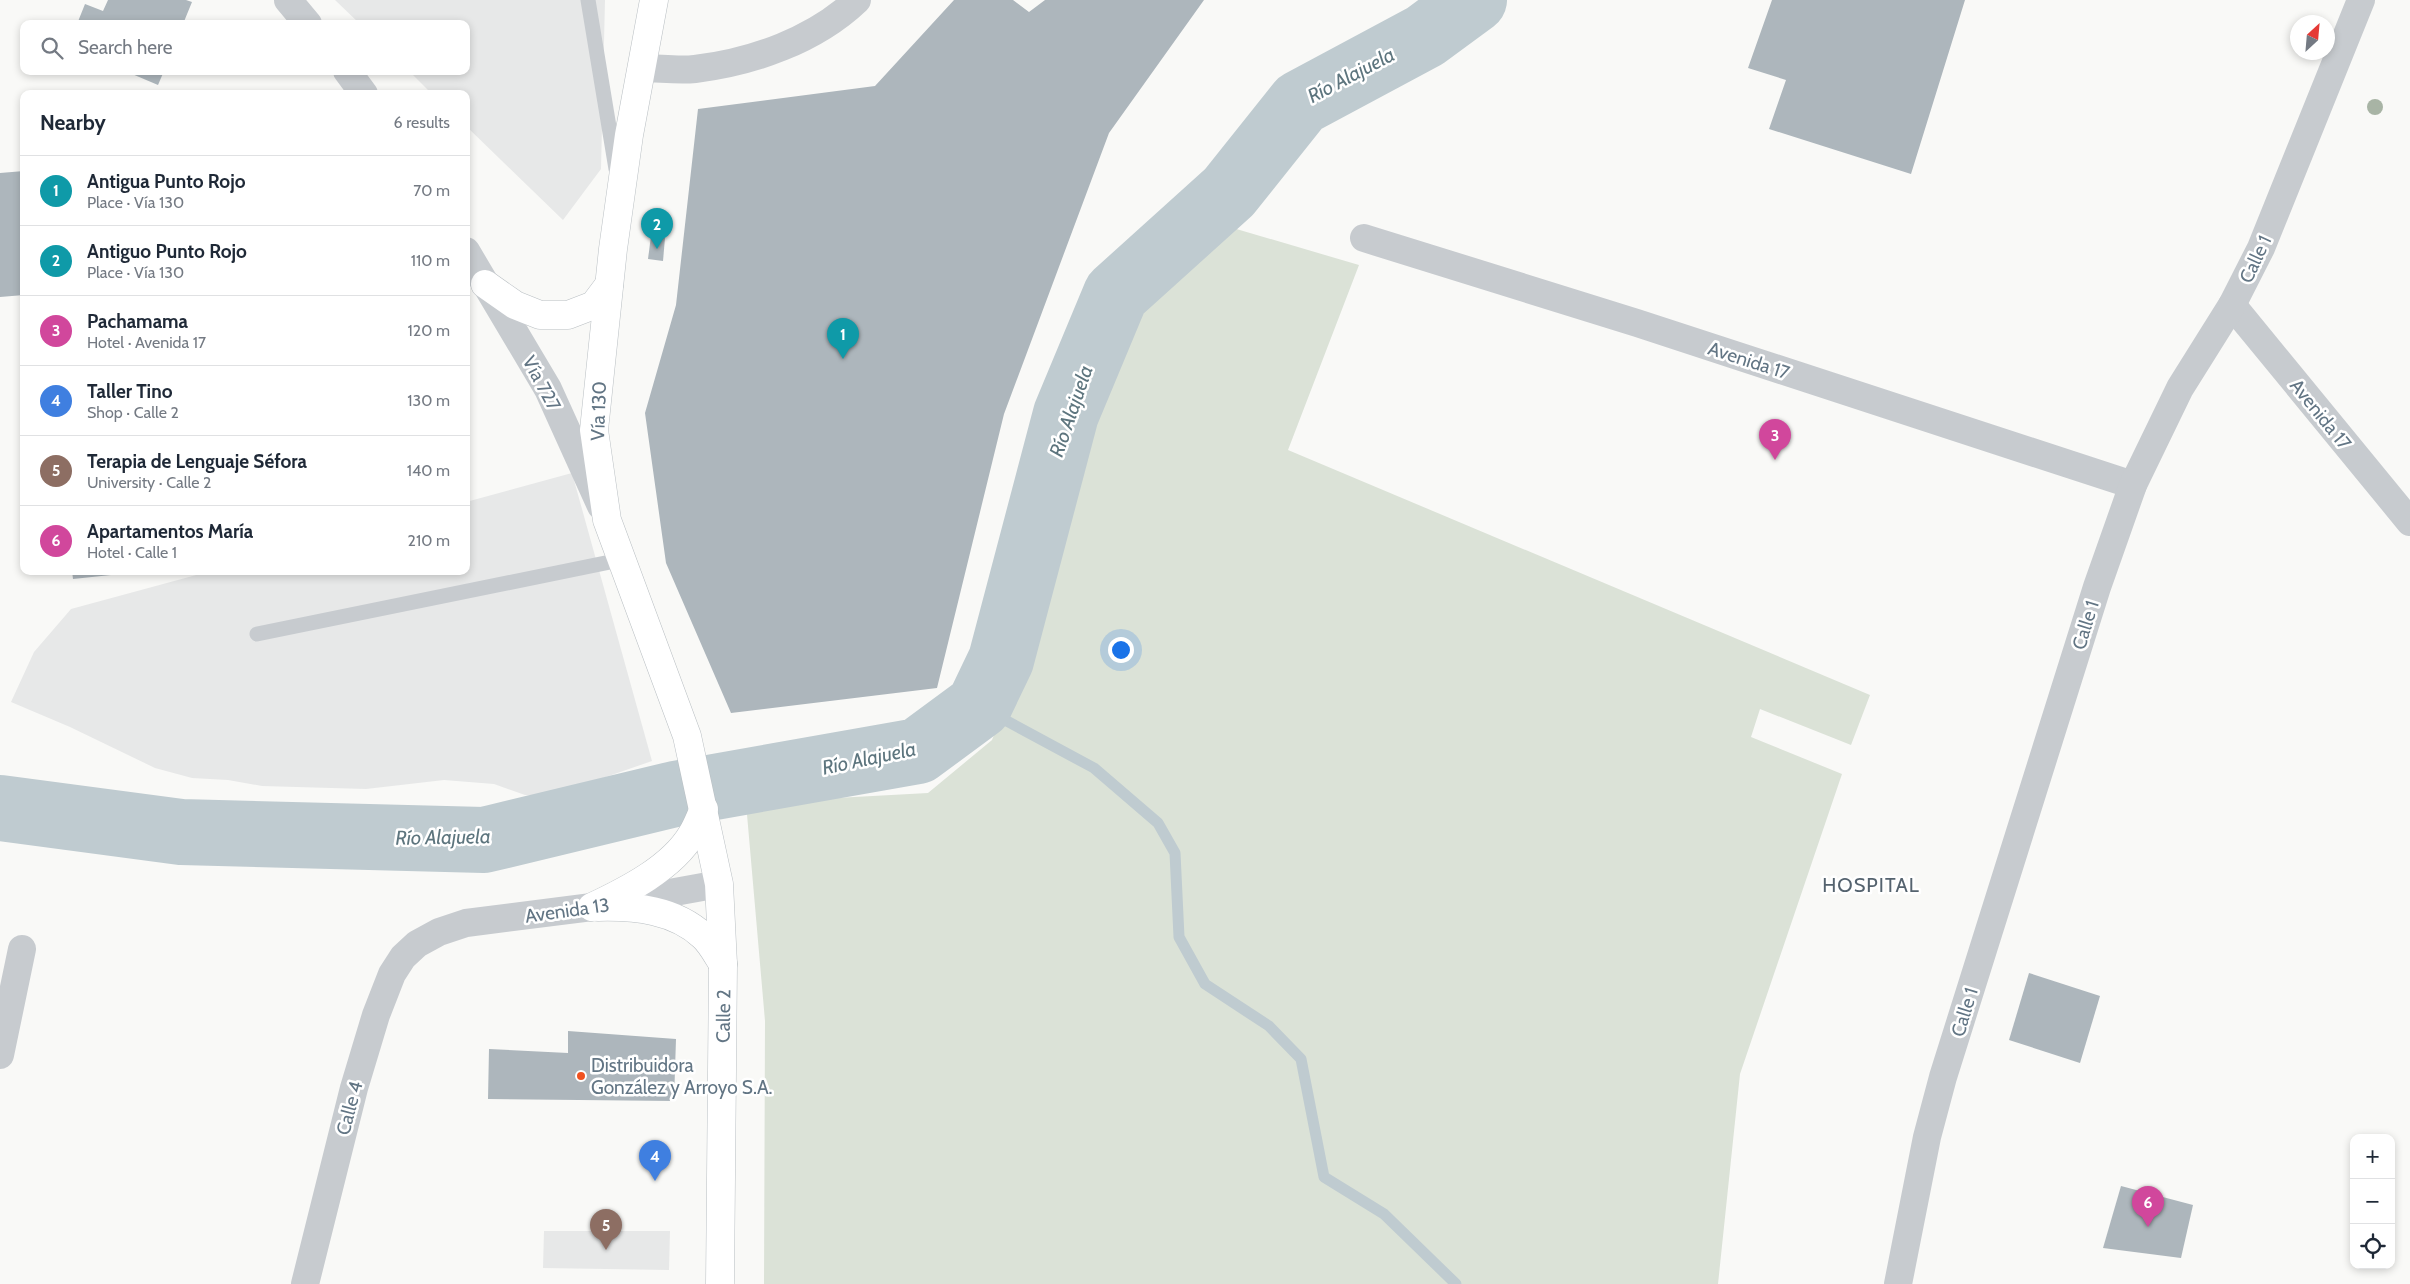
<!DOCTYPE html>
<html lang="en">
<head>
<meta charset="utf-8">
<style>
  :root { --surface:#fff; --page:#f6f6f7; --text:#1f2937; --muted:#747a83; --line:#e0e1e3; --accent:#0f766e }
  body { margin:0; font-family:Cabin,sans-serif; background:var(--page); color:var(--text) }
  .controls { position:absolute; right:15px; bottom:15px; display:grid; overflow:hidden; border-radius:10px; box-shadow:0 2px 8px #0003 }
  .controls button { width:45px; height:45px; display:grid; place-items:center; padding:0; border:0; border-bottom:1px solid var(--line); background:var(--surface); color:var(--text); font:25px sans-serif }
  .compass { position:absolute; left:2290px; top:15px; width:45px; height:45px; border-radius:50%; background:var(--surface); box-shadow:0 2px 8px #0003; rotate:26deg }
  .you { position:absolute; left:1120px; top:649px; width:18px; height:18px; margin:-12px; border:4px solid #fff; border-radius:50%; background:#1a73e8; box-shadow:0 0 0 8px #1a73e833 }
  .badge { display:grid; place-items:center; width:32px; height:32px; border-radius:50%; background:var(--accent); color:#fff; font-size:16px; font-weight:700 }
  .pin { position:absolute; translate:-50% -41px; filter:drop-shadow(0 1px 2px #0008) }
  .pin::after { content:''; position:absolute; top:26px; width:18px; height:15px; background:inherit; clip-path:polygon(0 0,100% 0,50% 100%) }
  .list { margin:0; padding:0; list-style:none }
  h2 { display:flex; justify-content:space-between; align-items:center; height:65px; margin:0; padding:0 20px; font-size:21px }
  h2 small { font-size:16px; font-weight:400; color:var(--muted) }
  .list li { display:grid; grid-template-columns:32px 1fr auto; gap:15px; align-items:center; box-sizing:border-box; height:70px; padding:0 20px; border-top:1px solid var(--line) }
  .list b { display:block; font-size:19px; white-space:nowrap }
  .list p { margin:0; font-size:16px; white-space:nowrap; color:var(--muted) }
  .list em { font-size:16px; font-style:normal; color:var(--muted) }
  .icon { flex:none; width:28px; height:28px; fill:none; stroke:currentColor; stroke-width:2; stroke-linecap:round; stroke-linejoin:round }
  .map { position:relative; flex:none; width:2410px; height:1284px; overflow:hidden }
  .search { position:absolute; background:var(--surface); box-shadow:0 2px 8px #0003; left:20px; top:20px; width:450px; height:55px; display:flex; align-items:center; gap:12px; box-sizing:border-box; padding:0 18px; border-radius:10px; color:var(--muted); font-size:19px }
  .panel { position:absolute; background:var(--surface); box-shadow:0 2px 8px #0003; left:20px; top:90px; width:450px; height:485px; border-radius:10px }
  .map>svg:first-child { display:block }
  .built { fill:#e7e8e8 }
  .green { fill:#dbe2d7 }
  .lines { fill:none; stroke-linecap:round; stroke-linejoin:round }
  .stream { stroke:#bfcbd0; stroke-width:11 }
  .river { stroke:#bfcbd0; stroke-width:66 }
  .building { fill:#adb6bc }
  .secondary-casing { stroke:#b9bfc3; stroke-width:29 }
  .service { stroke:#c7cbcf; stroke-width:15 }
  .minor { stroke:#c7cbcf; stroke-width:28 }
  .tertiary { stroke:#c7cbcf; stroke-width:28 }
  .secondary { stroke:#fff; stroke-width:28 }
  .tree { fill:#a8b4a5 }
  .poi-dot { fill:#f05220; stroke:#fff; stroke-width:2 }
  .labels { text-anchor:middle; stroke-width:5; stroke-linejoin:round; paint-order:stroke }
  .street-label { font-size:19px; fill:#627584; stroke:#fff }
  .poi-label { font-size:19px; fill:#627584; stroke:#fff; text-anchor:start }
  .water-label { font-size:20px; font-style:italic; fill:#5d757e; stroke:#fff }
  .neighbourhood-label { font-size:20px; letter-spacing:1px; fill:#55636f; stroke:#fff }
</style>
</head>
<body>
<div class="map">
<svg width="2410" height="1284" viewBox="0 0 2410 1284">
  <rect width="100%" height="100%" fill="#f9f9f7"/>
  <g class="built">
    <path d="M335 0H605L601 169 563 220 466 126V94H432L409 71H466V24H360Z"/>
    <path d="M572 473 652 761 551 796 525 795 494 784 444 780 366 789 262 786 228 780 192 778 155 768 70 727 11 702 34 652 71 609 211 571H466V502Z"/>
    <path d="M544 1231H670L669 1270 543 1268Z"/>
  </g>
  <path class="green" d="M1216 223 1359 265 1288 450 1870 695 1851 745 1760 709 1751 737 1842 774 1740 1074 1718 1284H764L765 1021 746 803 928 793 992 740 1024 660 1081 438 1143 294Z"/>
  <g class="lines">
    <path class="stream" d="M979 706 1094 768 1158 823 1175 853 1179 937 1205 984 1269 1026 1301 1059 1324 1177 1384 1214 1456 1284"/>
    <path class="river" d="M0 808 181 832 484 840 675 794 918 751 979 706 1001 660 1066 414 1116 294 1229 192 1300 103 1425 36 1474 0"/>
  </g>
  <g class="building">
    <path d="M108 0H186L192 2 183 24H77L85 4 103 11Z"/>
    <path d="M954 0H1013L1029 12 1045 0H1204L1109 133 1004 414 937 688 731 713 666 563 645 413 676 305 698 109 875 86Z"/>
    <path d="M1772 0H1965L1911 174 1769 129 1786 80 1748 68Z"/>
    <path d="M125 71H164L158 85Z"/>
    <path d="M24 171V295L0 297V173Z"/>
    <path d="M651 236 665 238 663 261 648 259Z"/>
    <path d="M72 571H130V573L73 579Z"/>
    <path d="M2029 973 2100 996 2080 1063 2009 1040Z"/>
    <path d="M568 1031 676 1039 674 1101 488 1099 489 1049 568 1053Z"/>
    <path d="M2121 1186 2193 1205 2181 1258 2103 1248Z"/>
  </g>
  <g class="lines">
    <defs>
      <g id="secondary">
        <path d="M654 0 629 135 613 249 594 430 607 520 687 736 719 884 723 964 720 1284"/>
        <path d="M485 284 515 305 540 315H568L594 305 609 285"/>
        <path d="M592 907C626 891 672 868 692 834 697 826 700 817 704 809"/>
        <path d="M598 907C636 906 675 910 703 936 711 943 717 955 723 964"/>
      </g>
    </defs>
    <use href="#secondary" class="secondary-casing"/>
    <g class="service">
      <path d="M588 0 616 169"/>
      <path d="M257 634 620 560"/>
    </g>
    <g class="minor">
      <path d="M642 68C659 68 678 71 695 69 753 62 815 40 857 0"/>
      <path d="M1364 238 1637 323 2133 485"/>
      <path d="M2232 305 2410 522"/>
      <path d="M0 1055 22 949"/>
      <path d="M1898 1284 1927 1137 1943 1077 2097 587 2133 485 2180 388 2232 305 2261 248 2361 0"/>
    </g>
    <g class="tertiary">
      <path d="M288 0 308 24"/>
      <path d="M347 71 364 94"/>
      <path d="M466 251 548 389 601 506"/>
      <path d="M305 1284 354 1088 376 1015 392 974 403 957 417 944 439 932 466 923 592 907 719 884"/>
    </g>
    <use href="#secondary" class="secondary"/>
  </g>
  <circle class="tree" cx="2375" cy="107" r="8"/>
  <circle class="poi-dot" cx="581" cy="1076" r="5"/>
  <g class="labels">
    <g class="street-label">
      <text transform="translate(2255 259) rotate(-65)" y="7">Calle 1</text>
      <text transform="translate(1749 360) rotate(18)" y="7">Avenida 17</text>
      <text transform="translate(542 383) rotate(62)" y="7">Vía 727</text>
      <text transform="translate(598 411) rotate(-88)" y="7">Vía 130</text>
      <text transform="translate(2321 414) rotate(51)" y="7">Avenida 17</text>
      <text transform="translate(2085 625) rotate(-73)" y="7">Calle 1</text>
      <text transform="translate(567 910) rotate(-8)" y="7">Avenida 13</text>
      <text transform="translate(1964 1012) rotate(-73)" y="7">Calle 1</text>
      <text transform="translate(723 1016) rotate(-89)" y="7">Calle 2</text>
      <text transform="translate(349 1108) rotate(-75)" y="7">Calle 4</text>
    </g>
    <g class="poi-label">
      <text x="591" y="1072">Distribuidora<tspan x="591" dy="22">González y Arroyo S.A.</tspan></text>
    </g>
    <g class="water-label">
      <text transform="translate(1351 75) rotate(-28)" y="7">Río Alajuela</text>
      <text transform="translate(1071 411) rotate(-71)" y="7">Río Alajuela</text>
      <text transform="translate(869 758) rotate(-12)" y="7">Río Alajuela</text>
      <text transform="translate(443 837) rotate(-1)" y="7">Río Alajuela</text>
    </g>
    <g class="neighbourhood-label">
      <text x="1871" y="892">HOSPITAL</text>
    </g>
  </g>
</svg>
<div class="controls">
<button>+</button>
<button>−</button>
<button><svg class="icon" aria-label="locate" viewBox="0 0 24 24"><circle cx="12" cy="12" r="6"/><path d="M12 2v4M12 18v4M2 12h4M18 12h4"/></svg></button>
</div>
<svg class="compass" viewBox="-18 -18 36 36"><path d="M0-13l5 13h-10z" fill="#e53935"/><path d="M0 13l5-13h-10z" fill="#747a83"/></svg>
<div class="you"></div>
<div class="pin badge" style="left:843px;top:359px;background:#0f9aa8">1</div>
<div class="pin badge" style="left:657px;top:249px;background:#0f9aa8">2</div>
<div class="pin badge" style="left:1775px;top:460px;background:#d1479c">3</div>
<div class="pin badge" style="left:655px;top:1181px;background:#3f7fe0">4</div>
<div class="pin badge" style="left:606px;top:1250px;background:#8d6e63">5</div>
<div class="pin badge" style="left:2148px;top:1227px;background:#d1479c">6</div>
<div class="search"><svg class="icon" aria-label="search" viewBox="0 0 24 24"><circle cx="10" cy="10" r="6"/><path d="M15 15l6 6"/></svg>Search here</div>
<section class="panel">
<h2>Nearby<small>6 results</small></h2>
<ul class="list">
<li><span class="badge" style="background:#0f9aa8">1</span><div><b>Antigua Punto Rojo</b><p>Place · Vía 130</p></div><em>70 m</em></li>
<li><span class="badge" style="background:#0f9aa8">2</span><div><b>Antiguo Punto Rojo</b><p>Place · Vía 130</p></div><em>110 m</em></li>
<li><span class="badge" style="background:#d1479c">3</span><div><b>Pachamama</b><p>Hotel · Avenida 17</p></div><em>120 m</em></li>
<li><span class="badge" style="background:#3f7fe0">4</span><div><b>Taller Tino</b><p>Shop · Calle 2</p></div><em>130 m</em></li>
<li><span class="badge" style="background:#8d6e63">5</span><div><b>Terapia de Lenguaje Séfora</b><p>University · Calle 2</p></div><em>140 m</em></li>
<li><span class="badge" style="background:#d1479c">6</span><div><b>Apartamentos María</b><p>Hotel · Calle 1</p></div><em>210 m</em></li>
</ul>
</section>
</div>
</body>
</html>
